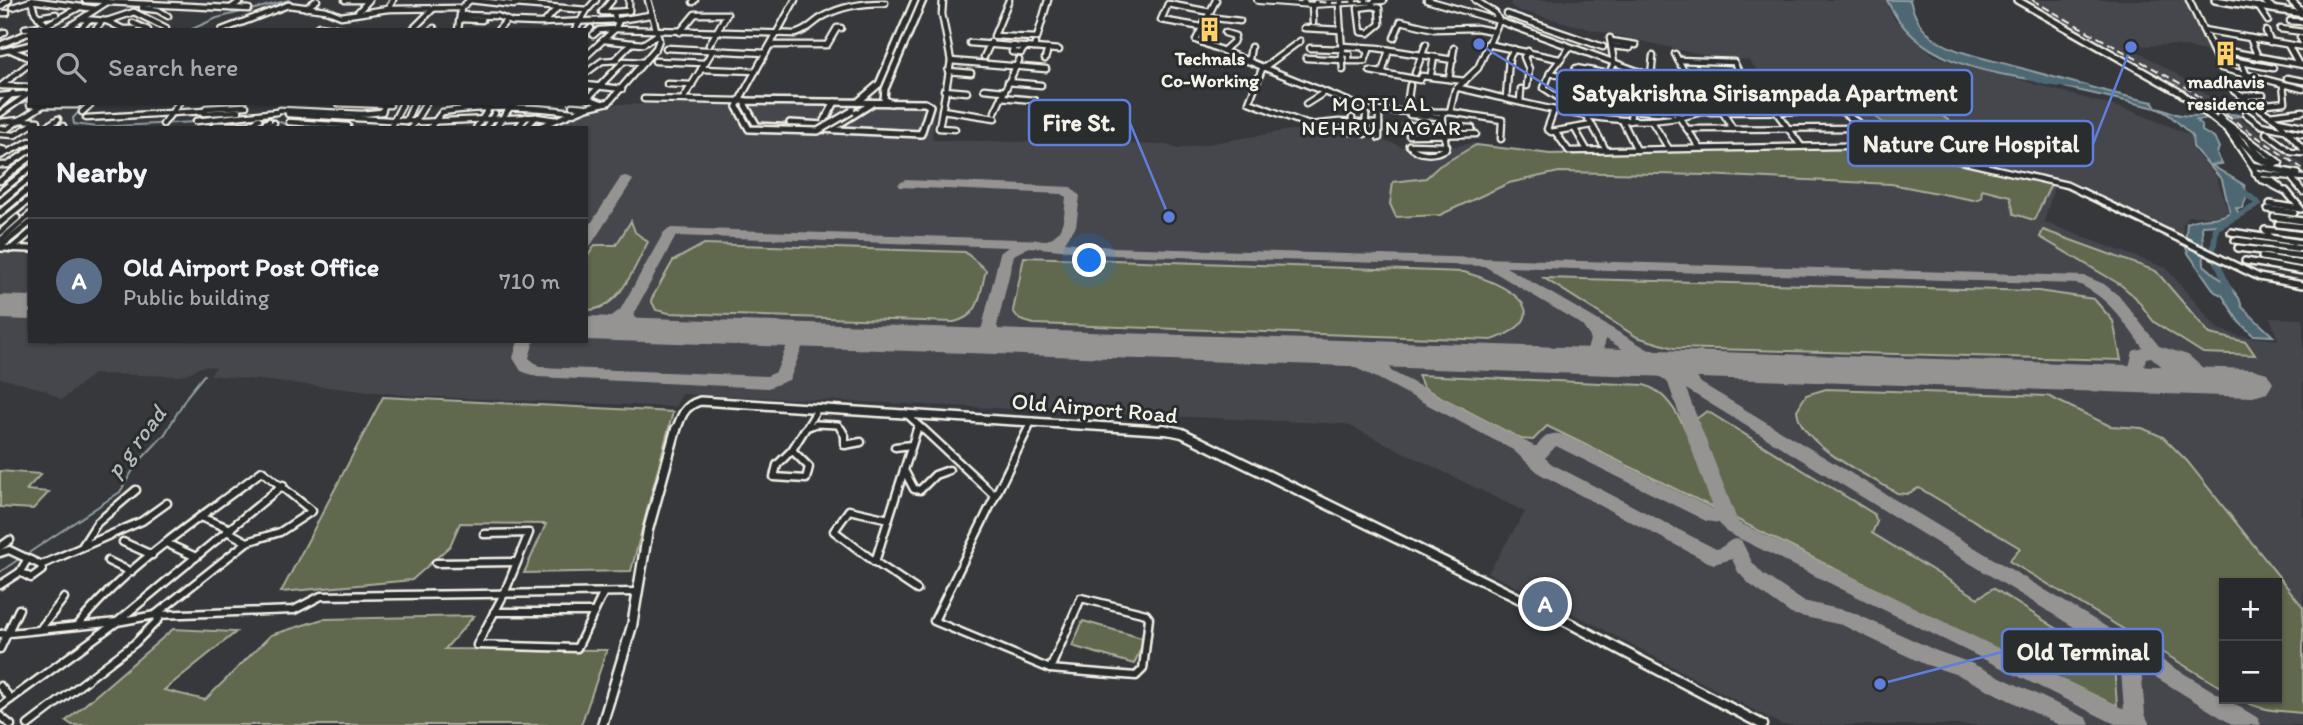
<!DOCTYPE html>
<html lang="en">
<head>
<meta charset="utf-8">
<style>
  :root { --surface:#282a2d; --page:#303235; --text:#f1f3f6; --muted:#a5a7aa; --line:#444649; --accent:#bca0f2 }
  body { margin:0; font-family:Itim,sans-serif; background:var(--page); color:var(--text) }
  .controls { position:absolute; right:21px; bottom:21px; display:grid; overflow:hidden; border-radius:0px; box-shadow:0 2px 5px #0004 }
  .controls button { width:63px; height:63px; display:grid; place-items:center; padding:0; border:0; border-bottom:2px solid var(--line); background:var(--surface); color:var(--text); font:35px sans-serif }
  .you { position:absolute; left:1090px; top:261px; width:24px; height:24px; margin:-18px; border:5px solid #fff; border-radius:50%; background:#1a73e8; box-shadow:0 0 0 10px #1a73e833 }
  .badge { display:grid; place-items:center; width:46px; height:46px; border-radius:50%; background:var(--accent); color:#fff; font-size:23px; font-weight:700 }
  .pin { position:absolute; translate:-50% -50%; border:4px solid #fff; box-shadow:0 2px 7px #0006 }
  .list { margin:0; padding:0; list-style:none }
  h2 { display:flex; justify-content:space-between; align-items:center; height:91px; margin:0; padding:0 28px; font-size:30px }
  h2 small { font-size:23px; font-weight:400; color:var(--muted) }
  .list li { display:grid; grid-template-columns:46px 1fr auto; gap:21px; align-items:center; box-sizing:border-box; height:126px; padding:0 28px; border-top:2px solid var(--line) }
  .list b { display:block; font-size:26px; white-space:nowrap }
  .list p { margin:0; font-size:23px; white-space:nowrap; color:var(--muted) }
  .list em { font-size:23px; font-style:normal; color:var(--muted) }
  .icon { flex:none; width:38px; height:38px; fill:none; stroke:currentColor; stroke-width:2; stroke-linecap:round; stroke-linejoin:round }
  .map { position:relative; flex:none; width:2303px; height:725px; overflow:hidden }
  .search { position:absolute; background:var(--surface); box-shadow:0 2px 5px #0004; left:28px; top:28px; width:560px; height:77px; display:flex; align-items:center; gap:18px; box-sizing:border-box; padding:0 24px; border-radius:0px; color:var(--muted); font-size:26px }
  .panel { position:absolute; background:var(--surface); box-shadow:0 2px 5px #0004; left:28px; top:126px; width:560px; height:217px; border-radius:0px }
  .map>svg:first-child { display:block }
  .built { fill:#44464d; fill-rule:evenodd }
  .green { fill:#61684e; stroke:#aaac9b; stroke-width:2 }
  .water { fill:#4e6773; stroke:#909ea2; stroke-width:2 }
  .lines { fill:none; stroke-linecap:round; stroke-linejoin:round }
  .stream { stroke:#909ea2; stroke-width:2 }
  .canal-far1 { stroke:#4e6773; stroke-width:4.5 }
  .canal { stroke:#4e6773; stroke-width:6 }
  .taxiway { fill:#959492; fill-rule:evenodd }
  .runway { fill:#959492; fill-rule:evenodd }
  .secondary-tunnel { stroke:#525456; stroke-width:5; stroke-dasharray:5 2.5; stroke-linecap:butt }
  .street-far2-casing { stroke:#f4f1e8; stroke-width:9 }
  .street-far1-casing { stroke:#f4f1e8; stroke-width:10 }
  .street-casing { stroke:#f4f1e8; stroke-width:11 }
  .secondary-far2-casing { stroke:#f4f1e8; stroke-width:10 }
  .secondary-far1-casing { stroke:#f4f1e8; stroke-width:12 }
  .secondary-casing { stroke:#f4f1e8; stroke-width:13 }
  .primary-casing { stroke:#f4f1e8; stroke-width:10 }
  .street-far2 { stroke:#2a2d2e; stroke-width:4.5 }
  .street-far1 { stroke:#2a2d2e; stroke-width:5 }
  .street { stroke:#2a2d2e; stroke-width:6 }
  .secondary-far2 { stroke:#2a2d2e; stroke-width:5 }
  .secondary-far1 { stroke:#2a2d2e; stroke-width:7 }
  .secondary { stroke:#2a2d2e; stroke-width:8 }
  .primary { stroke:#2a2d2e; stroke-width:6 }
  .rail { stroke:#f4f1e8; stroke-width:2; stroke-dasharray:8 4.5; stroke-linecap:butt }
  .secondary-bridge-casing { stroke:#f4f1e8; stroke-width:10; stroke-linecap:butt }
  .secondary-bridge { stroke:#2a2d2e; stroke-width:5 }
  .labels { text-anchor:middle; stroke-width:6; stroke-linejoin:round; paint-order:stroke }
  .far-poi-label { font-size:19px; font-weight:bold; fill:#f4f1e8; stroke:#2a2d2e }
  .far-neighbourhood-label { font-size:21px; letter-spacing:2px; fill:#f4f1e8; stroke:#2a2d2e }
  .street-label { font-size:23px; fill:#f4f1e8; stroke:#2a2d2e }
  .water-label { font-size:24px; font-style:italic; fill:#b2bab9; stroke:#2a2d2e }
  .leader { fill:none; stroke:#5e7fdd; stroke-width:2.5 }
  .callout-dot { fill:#5e7fdd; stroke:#2a2d2e; stroke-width:2.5 }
  .callout { fill:#2a2d2e; stroke:#5e7fdd; stroke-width:2.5 }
  .callout-label { font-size:24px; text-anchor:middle; font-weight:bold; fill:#f4f1e8 }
</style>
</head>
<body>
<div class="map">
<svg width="2303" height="725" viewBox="0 0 2303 725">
  <rect width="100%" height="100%" fill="#36383c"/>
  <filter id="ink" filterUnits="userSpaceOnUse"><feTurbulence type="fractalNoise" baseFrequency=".0143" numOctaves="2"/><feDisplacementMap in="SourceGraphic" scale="14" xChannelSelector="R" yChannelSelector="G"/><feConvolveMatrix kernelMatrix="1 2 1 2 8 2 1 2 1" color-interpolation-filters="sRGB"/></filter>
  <g filter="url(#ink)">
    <g class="built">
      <path d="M1512 0H1889L1887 4 1894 19 1935 56 2135 112 2188 134 2191 137V148L2216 176 2228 211 2218 216H2188L2182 226 2184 237 2076 185 1888 141 1845 111 1757 70 1748 60 1702 55 1593 30 1517 10 1510 5Z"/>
      <path d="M2027 0H2184L2211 52 2173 45 2129 46 2193 84 2232 114 2219 115 2179 86Z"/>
      <path d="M717 102 934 107 932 140 1168 145 1177 149 1291 130 1329 131 1393 143 1429 158 1454 146 1473 143 1546 152 1892 147 2055 184 2044 222 2166 268 2218 329 2240 336 2278 340 2270 318 2303 319V725H1782L1589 622 1488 573 1525 512 1346 424 682 394 675 407 414 396 210 375 216 367 204 366 181 376 93 374 62 400 45 390 0 378V251L30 252V341H586V128H538L600 104 715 105ZM2224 583H2277V699H2224Z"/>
      <path d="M2236 116 2303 165V172L2225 117Z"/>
    </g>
    <g class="green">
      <path d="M1882 88 1914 94 1979 144 1972 146 1969 143C1942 171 1876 124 1860 100L1858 97 1865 90Z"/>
      <path d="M1476 145 1550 154 1892 148 2051 184 2034 220 2014 214 2010 196 1982 189 1981 198 1973 200 1891 184 1705 175 1559 172 1509 183 1440 215 1396 217 1390 204 1393 182 1426 178 1439 166Z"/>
      <path d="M631 221 635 232 648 242C634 267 620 311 586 310V259L595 245H616Z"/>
      <path d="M2043 230 2156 271 2210 334 2246 342 2255 355 2203 353 2154 322 2135 297 2121 285 2040 237Z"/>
      <path d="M704 244 965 252 986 270C979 295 982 315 954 322L669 313 656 310 651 300 673 261Z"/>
      <path d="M1024 257 1464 272C1504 283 1564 314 1492 340L1034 324 1020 320 1013 311Z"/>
      <path d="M1544 278 2038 291 2094 299 2113 321 2121 360 1674 348 1637 337Z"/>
      <path d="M1418 375 1644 385C1684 396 1700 471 1714 508L1547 426 1533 440 1521 439 1431 392 1423 387Z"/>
      <path d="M1826 389 2048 396 2110 426 2142 428 2163 437 2187 461 2303 607V713C2280 711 2260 711 2240 699H2277V583H2224V689L2009 561 2020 548 1919 488 1907 494 1897 493C1869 476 1800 446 1797 410L1806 395Z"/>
      <path d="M383 397 673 412 631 571 524 573 546 524 460 523 450 546 412 580 281 592Z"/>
      <path d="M1707 411 1874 514 1877 522 1872 533 1978 598 1993 588 2114 665 2117 706 1950 627 1734 518 1696 419Z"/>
      <path d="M0 471 41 474 26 490 49 492 33 509 0 507Z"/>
      <path d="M474 616 445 649 607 650 581 725H72L66 721 173 629 236 632 164 690 205 700 271 635 323 619Z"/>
      <path d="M1083 621 1145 639 1134 664 1072 646Z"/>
    </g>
    <path class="water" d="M1887 0H1910C1914 17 1921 30 1935 39 1959 55 1990 59 2017 67 2062 79 2107 93 2153 102L2156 107C2166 108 2171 114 2181 115 2200 119 2222 110 2242 116L2196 120 2202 126V131L2214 138 2219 147 2217 154 2222 164 2211 165 2244 185 2246 191H2244L2246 193 2244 194 2247 197 2242 208H2236L2239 214 2219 225 2202 226 2204 265 2231 288 2239 298 2242 307 2273 336 2253 335 2239 322 2222 295 2215 292 2188 253 2185 245 2187 223C2202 215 2216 222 2230 212L2222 180 2193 147 2192 135C2180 126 2171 113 2156 108L2064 87H2078C2010 74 1919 73 1887 0Z"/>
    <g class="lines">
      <g class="stream">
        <path d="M251 10 289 0"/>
        <path d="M190 30 217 18 245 11"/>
        <path d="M87 103 73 118 74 124 97 127 196 122"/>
        <path d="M254 117 273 119 294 128"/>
        <path d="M27 554 120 492 136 465 165 434 187 396 204 375"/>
        <path d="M0 572 22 557"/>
      </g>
      <g class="canal-far1">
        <path d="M2028 77 2047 83 2086 88"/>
        <path d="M2226 178 2245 193"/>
      </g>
      <path class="canal" d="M2231 294 2213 253 2216 228 2259 204 2243 191"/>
      <g class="taxiway">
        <path d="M626 176 633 180 591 245 586 246V231L621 177Z"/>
        <path d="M905 180 1071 187 1080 196 1076 226 1065 242 1111 247 2085 276 2104 284 2119 296 2159 346 2188 355 2202 367 2208 378 2206 386 2188 394 2112 383 2110 379 2112 375 2128 371 2133 351 2143 348C2124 322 2108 297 2078 284L1506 267 1663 358 1664 364 1680 371C1687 363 1696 357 1707 360L1709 364 1695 375 1701 383 2258 718 2261 725H2233L2141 668 2145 714 2150 725 2115 724 1726 532 1719 523 1706 521 1556 446 1545 458 1552 464 1716 549C1727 547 1728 536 1741 540L1752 562 1763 574 1803 601 1852 612 1937 651 1971 663 2087 718 2090 725H2059L1958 675 1924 664 1842 625 1791 614 1749 584 1738 572 1732 559 1714 564 1708 562 1540 474 1513 450 1379 379 1343 362 1318 357 1316 353 1324 348 1353 354 1372 363C1375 354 1386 350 1395 352L1397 356 1388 363 1391 371 1534 446H1537C1544 437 1550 431 1563 435L1713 509 1668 383C1659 373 1645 372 1637 362L1639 359 1606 339C1603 356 1590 368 1571 364L1569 360 1571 356C1583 353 1589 351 1590 337L1581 324 1484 266 1111 255 1029 247 1014 255 997 326 1001 334 1013 339 1016 343 1008 348 988 339 965 346 957 341 960 337 976 333 982 327 1000 253 1008 247 676 236 634 313 637 324 647 326 650 330 647 334 642 335 626 331 622 323 593 333 586 329 588 324 607 319 620 310 664 232 671 228 1047 240C1065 233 1064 214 1066 197L1062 194 900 187 898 184ZM2151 357 2175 378 2184 382 2141 376 2146 358ZM1686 389 2116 653 2120 658 2124 709 1738 522Z"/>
        <path d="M0 301 11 305 14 308 11 311H0Z"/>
        <path d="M799 330 807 335 791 376 789 380 768 388 537 377 521 371 513 358 518 341H534L529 358 540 367 767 376 776 372 791 335Z"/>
      </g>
      <g class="runway">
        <path d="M0 295 30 296V320L0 319Z"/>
        <path d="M586 316 2253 369 2267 373 2273 383 2267 393 2253 397 586 340Z"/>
      </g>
      <path class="secondary-tunnel" d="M2292 168 2303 169"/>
      <defs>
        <g id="street-far2">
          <path d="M30 0 96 9"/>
          <path d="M85 0 107 1"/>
          <path d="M345 0H369L358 12"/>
          <path d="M470 0 514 5"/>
          <path d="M518 0 515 4 587 10 575 30"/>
          <path d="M612 0 602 12H614L615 19"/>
          <path d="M943 0 942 14 951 61 939 128 955 129"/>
          <path d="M1009 0 994 36 1037 38 1048 0"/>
          <path d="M1216 0 1196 40 1372 111 1450 112 1502 120 1501 139"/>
          <path d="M1427 0 1499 21 1715 99H1817"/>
          <path d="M2189 0 2221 68 2303 89"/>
          <path d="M2263 0 2274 9"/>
          <path d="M1371 1 1373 6"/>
          <path d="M693 2 695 0"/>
          <path d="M1312 4 1313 23"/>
          <path d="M1339 4 1343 70"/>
          <path d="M288 5 326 10 341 16 388 9 461 8"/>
          <path d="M1373 6 1379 8 1380 24 1369 33 1361 32 1358 8Z"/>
          <path d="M2258 6 2268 21"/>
          <path d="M0 7 9 0"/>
          <path d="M13 7 31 1 35 13 51 30"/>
          <path d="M142 8 158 10 168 16"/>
          <path d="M231 8 242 0"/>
          <path d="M306 8 317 0"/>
          <path d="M388 9 393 0"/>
          <path d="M587 10 596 0"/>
          <path d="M614 12 629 11V0"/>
          <path d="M0 13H7"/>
          <path d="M1507 14 1603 47"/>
          <path d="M461 15 497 16 512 22 539 23 619 20 650 15"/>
          <path d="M38 17 56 14"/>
          <path d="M1208 17 1240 21"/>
          <path d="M82 19 107 21 123 29H135"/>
          <path d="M460 19 482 20"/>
          <path d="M619 20 615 29 795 34C808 31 813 22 824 16 842 6 864 3 885 3"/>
          <path d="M107 21 134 12 166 28"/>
          <path d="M2290 21 2303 22"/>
          <path d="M133 23 148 30"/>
          <path d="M544 23 557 8"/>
          <path d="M46 25 78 8"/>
          <path d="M1202 27 1161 20 1168 4 1210 12"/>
          <path d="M25 28 40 26"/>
          <path d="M1304 28 1341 30"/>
          <path d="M2280 29 2303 32"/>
          <path d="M64 30 107 2 249 9"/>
          <path d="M79 30 87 22"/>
          <path d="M95 30 101 23"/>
          <path d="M222 30 288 5"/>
          <path d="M313 30 319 26 349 30"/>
          <path d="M412 30 434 8"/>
          <path d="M432 30 434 28"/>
          <path d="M458 30 461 8 470 0"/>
          <path d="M498 30 506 21"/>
          <path d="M2203 30 2303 47"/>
          <path d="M2266 31 2270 42"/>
          <path d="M680 32 695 14H727L709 45"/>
          <path d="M586 33 591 28"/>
          <path d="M0 35 5 32"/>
          <path d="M593 35 599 30 615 29"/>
          <path d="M2300 37 2303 43"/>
          <path d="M1394 38 1401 21 1434 29 1477 28 1492 31"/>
          <path d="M1610 38 1614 63 1604 85 1653 94"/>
          <path d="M2250 38 2258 57"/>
          <path d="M604 40 632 43"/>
          <path d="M1300 41 1262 69 1249 102 1309 125 1339 122 1379 124"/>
          <path d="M1611 41 1636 45"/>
          <path d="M970 43 1034 48"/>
          <path d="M1035 44 1034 48 1059 50"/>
          <path d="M1487 44 1559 59"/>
          <path d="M0 45 30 32"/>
          <path d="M771 45H827L837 28H841"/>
          <path d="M2288 45 2298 63"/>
          <path d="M1014 46 1012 52 1021 53 1025 47"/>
          <path d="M1342 46 1377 48 1453 60"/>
          <path d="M1612 46 1630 48"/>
          <path d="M666 48 766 53"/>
          <path d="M1310 48 1343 49"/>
          <path d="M2212 48 2303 65"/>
          <path d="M1224 50 1233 42 1235 36 1225 33"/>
          <path d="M13 51 30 58"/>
          <path d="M0 52 30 45"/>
          <path d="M1343 53 1349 54V61H1365L1369 50 1364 49"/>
          <path d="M1675 54 1687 77"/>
          <path d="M586 56 615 29"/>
          <path d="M984 57 991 42"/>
          <path d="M1306 58 1343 60"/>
          <path d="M2216 58 2241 62 2247 76"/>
          <path d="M1045 59 1048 49"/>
          <path d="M1249 59 1251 47"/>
          <path d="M615 60 632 43 643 44 657 35"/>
          <path d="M1678 60 1734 62 1743 81"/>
          <path d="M655 61 704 63"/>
          <path d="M951 61 1046 69"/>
          <path d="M2241 62 2273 68"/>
          <path d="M30 63 1 86 30 87"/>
          <path d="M701 69 756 71"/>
          <path d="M948 71 971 73"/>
          <path d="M1370 71 1420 80 1422 76 1465 81"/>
          <path d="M1574 72 1576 68 1609 74"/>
          <path d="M1684 72 1740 75"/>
          <path d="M586 73 602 61 618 60"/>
          <path d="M1382 73 1389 50"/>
          <path d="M1415 73 1426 44"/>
          <path d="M1550 73 1576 79"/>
          <path d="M1704 73 1715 100"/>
          <path d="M1431 74 1434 57"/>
          <path d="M1607 76 1629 79"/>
          <path d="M1651 76 1653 56"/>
          <path d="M1762 77 1769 85"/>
          <path d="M2287 78 2303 81"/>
          <path d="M1449 79 1454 48"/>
          <path d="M1707 81 1790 86 1841 111 1891 145"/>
          <path d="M1008 82 1041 85"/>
          <path d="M1650 83 1670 85"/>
          <path d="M667 84 692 85"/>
          <path d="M1756 84 1801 146"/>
          <path d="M586 85 622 89"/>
          <path d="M1669 85 1675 111 1700 148"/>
          <path d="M1527 86 1529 69 1524 57 1528 51"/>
          <path d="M1459 88C1534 104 1626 136 1701 112L1841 111"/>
          <path d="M984 89 1004 91"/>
          <path d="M944 90 967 92"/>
          <path d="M2234 91 2278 121 2303 149"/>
          <path d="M0 96 24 94"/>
          <path d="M2242 96 2263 95"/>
          <path d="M1001 97 1034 100"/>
          <path d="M644 99 739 101 795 0"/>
          <path d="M683 99 713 50"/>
          <path d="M1506 99 1509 58 1514 49"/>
          <path d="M30 100V105H77"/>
          <path d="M1520 102 1521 89"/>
          <path d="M338 103 390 105"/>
          <path d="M601 103 588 98 624 61 644 62"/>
          <path d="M1306 104 1325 92"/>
          <path d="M0 105 13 93"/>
          <path d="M2229 105 2254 103"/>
          <path d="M2257 105 2285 102 2283 85"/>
          <path d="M572 106 585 107"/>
          <path d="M206 108 246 106"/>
          <path d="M280 110 362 114 382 112 384 106"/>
          <path d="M942 110 995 118"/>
          <path d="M1554 110 1547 129 1551 132 1592 125 1587 117 1544 88 1550 73 1569 48"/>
          <path d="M1630 110 1673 113"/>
          <path d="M1722 111 1733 129"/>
          <path d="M82 112 92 103"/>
          <path d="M995 112 1019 60"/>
          <path d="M1379 112V138"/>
          <path d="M1406 112 1410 85"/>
          <path d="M1450 112 1455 90 1478 68 1499 21 1495 13 1475 0"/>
          <path d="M1694 112H1687L1681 94 1717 103"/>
          <path d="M203 113 239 111"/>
          <path d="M0 114 30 93"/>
          <path d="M288 114 422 122 536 117 556 120"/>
          <path d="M2246 114 2261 125 2303 134"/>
          <path d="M1410 115 1442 117"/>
          <path d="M2269 115 2303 111"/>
          <path d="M86 118 205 111"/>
          <path d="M1352 118V132"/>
          <path d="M20 120 43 105"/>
          <path d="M1651 120 1669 149"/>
          <path d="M196 121 277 112"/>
          <path d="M406 121 414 103"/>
          <path d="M1630 121 1633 91"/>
          <path d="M2278 121 2303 126"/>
          <path d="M0 122 20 120 7 129 0 128"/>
          <path d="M289 122 348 126"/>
          <path d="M1623 122 1637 150"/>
          <path d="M163 124 179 103"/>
          <path d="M2228 124 2280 163C2266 163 2255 152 2249 140"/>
          <path d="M1406 125 1472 128"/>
          <path d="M1592 125 1606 150"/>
          <path d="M248 126 259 119"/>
          <path d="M44 128 58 119"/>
          <path d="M53 128 55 126"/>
          <path d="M61 128 63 126"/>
          <path d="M212 128 216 125H250"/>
          <path d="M257 128 269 121"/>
          <path d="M266 128 274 123"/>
          <path d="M390 128 402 105"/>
          <path d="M411 128 426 103"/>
          <path d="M430 128 442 112C486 106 528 106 572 112"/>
          <path d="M476 128 491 105"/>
          <path d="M485 128 495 113"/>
          <path d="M495 128 512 105"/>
          <path d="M517 128 526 117"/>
          <path d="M525 128 536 117"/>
          <path d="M536 128 588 107 609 102 656 48 659 40 648 0"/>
          <path d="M1575 129 1587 150"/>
          <path d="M1687 129 1867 128"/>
          <path d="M1556 133 1569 151 1891 145 2067 185 2084 193"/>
          <path d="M2266 133 2291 152 2303 153"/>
          <path d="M0 134 15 135 38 121 20 120"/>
          <path d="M1365 134 1366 115"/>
          <path d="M1409 135 1476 134"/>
          <path d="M1409 145C1418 156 1434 155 1446 149L1442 112"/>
          <path d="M1409 145 1447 146"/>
          <path d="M0 149 5 150 0 154"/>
          <path d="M0 156 30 141"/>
          <path d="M0 165H8L30 150"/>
          <path d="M2252 165 2259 178 2288 193"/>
          <path d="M2255 173 2303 178"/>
          <path d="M2290 176 2303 192"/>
          <path d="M2261 180H2271L2280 187"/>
          <path d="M0 181 30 158"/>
          <path d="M0 192 30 168"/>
          <path d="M11 193 30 178"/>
          <path d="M24 193 30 188"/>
        </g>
        <g id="street-far1">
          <path d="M2080 191 2259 277 2303 285"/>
          <path d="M0 202 13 191"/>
          <path d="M2270 204 2301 209 2286 191"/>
          <path d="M2268 209 2294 213"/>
          <path d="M0 213 26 191"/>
          <path d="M2274 217 2303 221"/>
          <path d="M0 223 30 199"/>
          <path d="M2278 224 2303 227"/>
          <path d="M2231 232 2303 243"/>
          <path d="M0 233 17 218"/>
          <path d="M2271 238 2265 230 2303 235"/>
          <path d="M2235 240 2303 249"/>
          <path d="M0 241 30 215"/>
          <path d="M0 247 30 223"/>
          <path d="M0 248 30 249"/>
          <path d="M2238 248 2303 256"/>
          <path d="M11 249 30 233"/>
          <path d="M2262 257 2303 264"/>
          <path d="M2245 261 2303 271"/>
          <path d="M905 413 925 431"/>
          <path d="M806 428 816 424 838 425 842 431"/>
          <path d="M804 431 818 408"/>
          <path d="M916 431 918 425"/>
          <path d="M1027 431 1032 421"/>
        </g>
        <g id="street">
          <path d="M841 429 845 436V445L861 442"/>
          <path d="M917 429 875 562 917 590"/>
          <path d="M923 429 995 496"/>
          <path d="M1028 429 934 621 1050 669"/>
          <path d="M895 447 911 445"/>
          <path d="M792 450 809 467 806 479 774 477 777 465Z"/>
          <path d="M792 450 805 429"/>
          <path d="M905 472 914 489 920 490 935 475 949 470"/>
          <path d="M200 517 231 529"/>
          <path d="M484 534 529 533 504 594 477 645 577 648 603 594"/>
          <path d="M123 542 152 555"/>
          <path d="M168 544 196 557"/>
          <path d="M83 545 97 523 136 490"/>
          <path d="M0 547 10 540"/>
          <path d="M0 553 9 550 41 565 42 570 31 578 20 572"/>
          <path d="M108 561 131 572"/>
          <path d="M875 562 834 531 849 510 889 519"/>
          <path d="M436 563 516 562"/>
          <path d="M41 565 142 521 167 503"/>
          <path d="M0 585 20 572 27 560"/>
          <path d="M1081 598 1146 614 1149 618 1143 669 1136 676 1050 669Z"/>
          <path d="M494 612H593"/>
          <path d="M155 615 247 542 227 531"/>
          <path d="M79 624C127 564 201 518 262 471L312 511 280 532 247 542"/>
          <path d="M41 628 64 598"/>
          <path d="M0 634 117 622 155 615 294 610 321 596 638 592"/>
          <path d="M0 649 19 609"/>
          <path d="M0 686 11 699"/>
          <path d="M0 707 117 622 283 485"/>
          <path d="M0 716 11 725"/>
          <path d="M28 725 135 643 159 619 155 615"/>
        </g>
        <g id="secondary-far2">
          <path d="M2017 0 2181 93 2228 130 2252 165 2298 174"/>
          <path d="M2215 0 2303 14"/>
          <path d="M2290 0 2303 13"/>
          <path d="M746 101 745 105 757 126 796 128"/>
          <path d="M835 102 822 126 833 128 871 104"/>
          <path d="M858 102 879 84 915 0"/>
          <path d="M891 103 884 99 885 89 923 0"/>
          <path d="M737 107 739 101 925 103 930 106 921 134 818 129"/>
          <path d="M2219 117 2257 158 2274 166"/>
          <path d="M790 123 824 125"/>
        </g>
        <path id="secondary-far1" d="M676 431C681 416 684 406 700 401L1172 431"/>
        <g id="secondary">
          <path d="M1163 429 1182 433 1571 624 1763 725"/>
          <path d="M602 725 632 626 648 530 676 429"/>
        </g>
        <path id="primary" d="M1258 0 1312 4 1383 0"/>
      </defs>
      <use href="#street-far2" class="street-far2-casing"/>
      <use href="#street-far1" class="street-far1-casing"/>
      <use href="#street" class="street-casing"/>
      <use href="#secondary-far2" class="secondary-far2-casing"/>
      <use href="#secondary-far1" class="secondary-far1-casing"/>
      <use href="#secondary" class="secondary-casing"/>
      <use href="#primary" class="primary-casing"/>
      <use href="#street-far2" class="street-far2"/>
      <use href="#street-far1" class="street-far1"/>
      <use href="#street" class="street"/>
      <use href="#secondary-far2" class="secondary-far2"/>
      <use href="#secondary-far1" class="secondary-far1"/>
      <use href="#secondary" class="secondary"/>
      <use href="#primary" class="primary"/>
      <g class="rail">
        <path d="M1281 0 1334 3 1373 0"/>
        <path d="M2032 0 2183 85 2303 169"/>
      </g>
      <defs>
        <path id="secondary-bridge" d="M737 107 749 129 818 131 852 111"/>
      </defs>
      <use href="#secondary-bridge" class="secondary-bridge-casing"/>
      <use href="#secondary-bridge" class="secondary-bridge"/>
    </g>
  </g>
  <defs>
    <symbol id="building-bare" viewBox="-9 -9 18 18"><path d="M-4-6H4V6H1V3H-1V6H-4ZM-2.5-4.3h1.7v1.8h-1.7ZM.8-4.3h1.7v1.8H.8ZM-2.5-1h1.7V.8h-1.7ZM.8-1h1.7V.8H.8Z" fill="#ffd166" stroke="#2a2d2e" stroke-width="2.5" paint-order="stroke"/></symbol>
  </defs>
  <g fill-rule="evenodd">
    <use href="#building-bare" x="1192" y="12" width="35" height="35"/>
    <use href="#building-bare" x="2208" y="36" width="35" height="35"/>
  </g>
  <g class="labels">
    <g class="far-poi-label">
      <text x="1210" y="65">Technals<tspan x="1210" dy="22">Co-Working</tspan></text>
      <text x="2226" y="88">madhavis<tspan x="2226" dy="22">residence</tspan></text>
    </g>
    <g class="far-neighbourhood-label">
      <text x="1382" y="111">MOTILAL<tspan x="1382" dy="24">NEHRU NAGAR</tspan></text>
    </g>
    <g class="street-label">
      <text transform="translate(1095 408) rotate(5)" y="8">Old Airport Road</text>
    </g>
    <g class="water-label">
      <text transform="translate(136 442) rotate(-53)" y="8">p g road</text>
    </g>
  </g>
  <path class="leader" d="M1479 44L1557 92M1169 217L1130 123M2131 47L2093 144M1880 684L2002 652"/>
  <g class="callout-dot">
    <circle cx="1479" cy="44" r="7"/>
    <circle cx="1169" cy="217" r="7"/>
    <circle cx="2131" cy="47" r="7"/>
    <circle cx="1880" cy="684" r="7"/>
  </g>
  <g class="callout">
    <rect x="1557" y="70" width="415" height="45" rx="7"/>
    <rect x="1029" y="100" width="101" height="45" rx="7"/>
    <rect x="1848" y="121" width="245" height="45" rx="7"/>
    <rect x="2002" y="629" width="161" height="45" rx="7"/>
  </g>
  <g class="callout-label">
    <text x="1765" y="101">Satyakrishna Sirisampada Apartment</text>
    <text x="1079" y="131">Fire St.</text>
    <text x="1971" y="152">Nature Cure Hospital</text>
    <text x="2083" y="660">Old Terminal</text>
  </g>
</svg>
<div class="controls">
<button>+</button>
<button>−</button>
</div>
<div class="you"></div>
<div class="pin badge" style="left:1545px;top:604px;background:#5c6f8a">A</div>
<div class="search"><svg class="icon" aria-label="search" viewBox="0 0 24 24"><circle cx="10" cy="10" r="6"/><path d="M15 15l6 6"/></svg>Search here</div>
<section class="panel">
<h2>Nearby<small></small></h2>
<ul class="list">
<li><span class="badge" style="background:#5c6f8a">A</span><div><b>Old Airport Post Office</b><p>Public building</p></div><em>710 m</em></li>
</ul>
</section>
</div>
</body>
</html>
